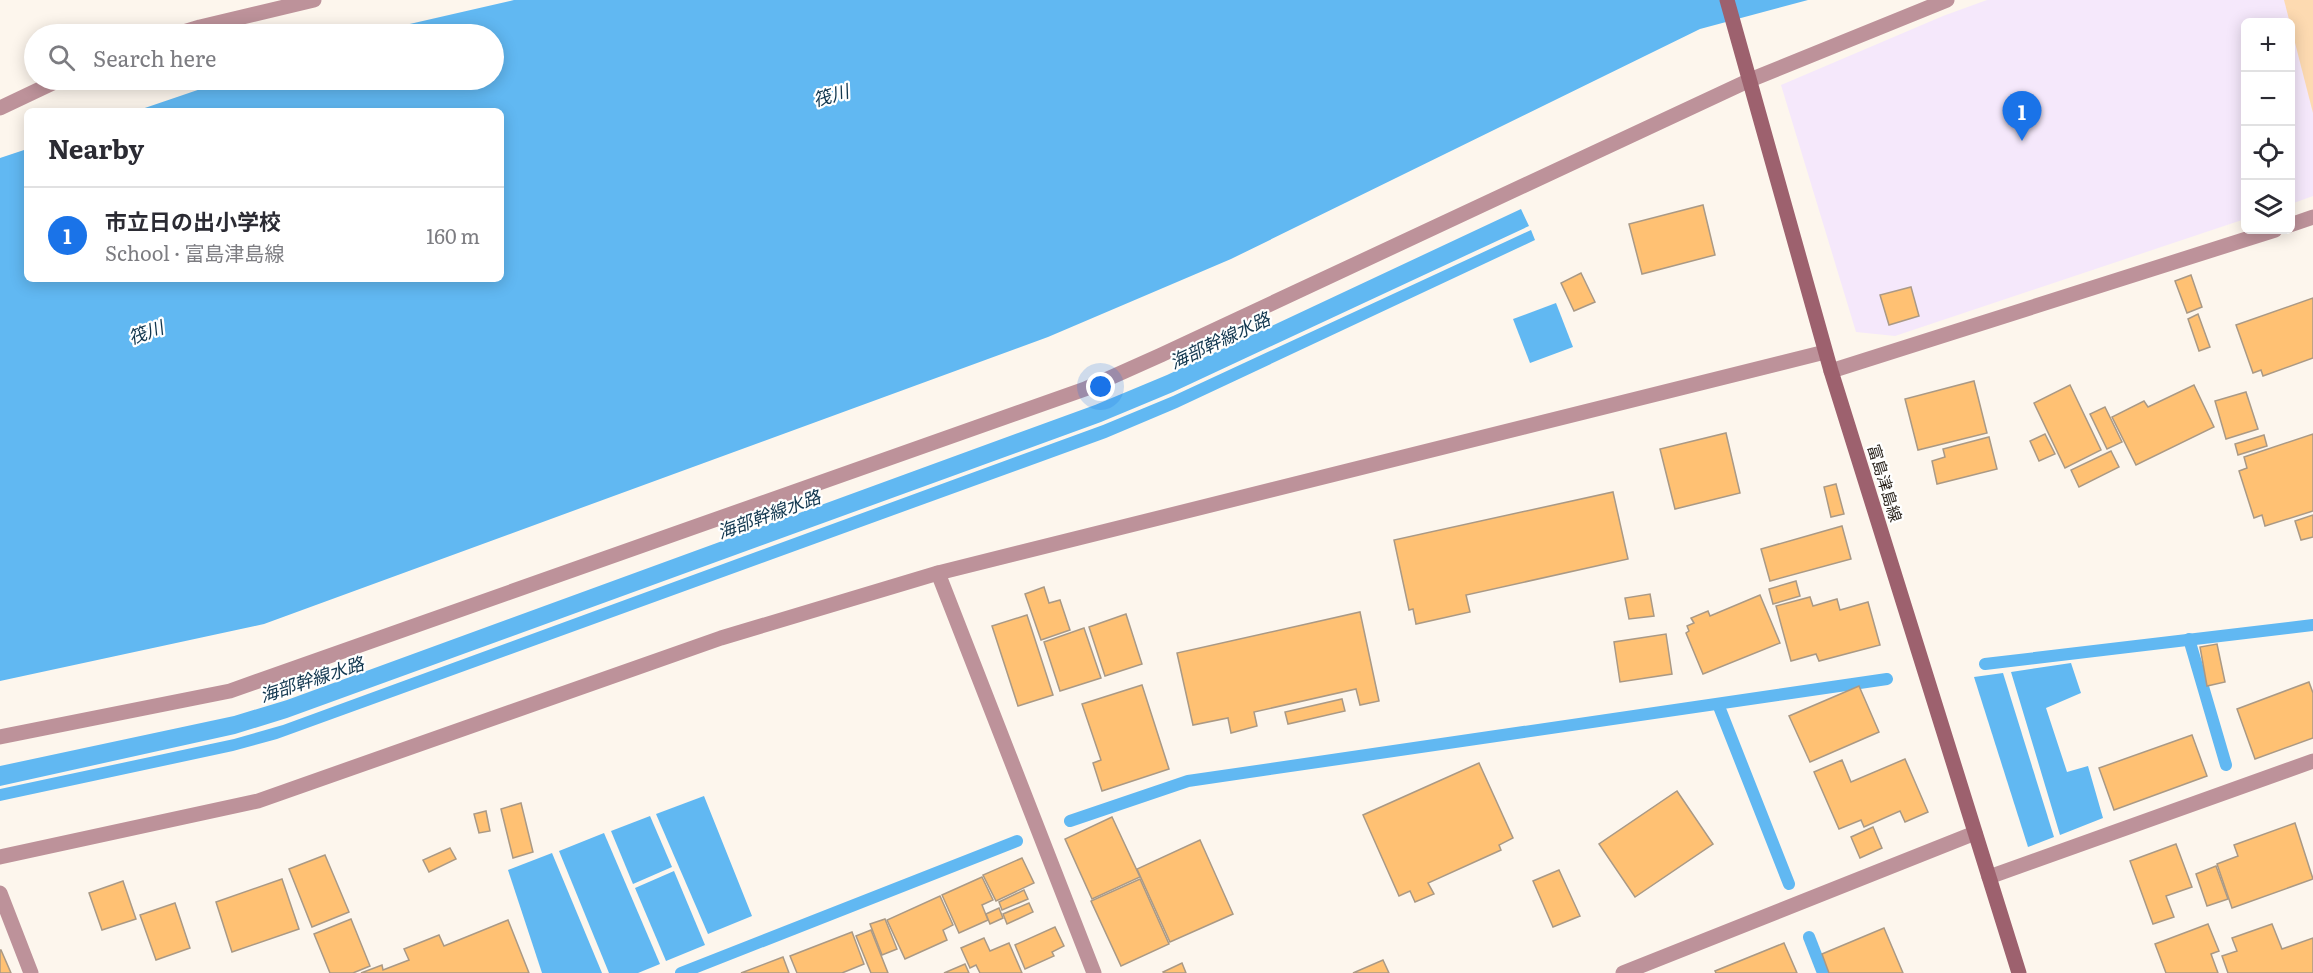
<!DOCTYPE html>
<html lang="en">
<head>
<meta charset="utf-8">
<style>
  :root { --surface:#fff; --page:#f7f7f7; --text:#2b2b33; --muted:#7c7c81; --line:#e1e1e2; --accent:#1a73e8 }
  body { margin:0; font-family:Literata,"Noto Sans JP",serif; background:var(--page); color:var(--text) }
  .controls { position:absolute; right:18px; top:18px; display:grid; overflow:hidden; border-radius:9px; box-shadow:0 3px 15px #0003 }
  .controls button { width:54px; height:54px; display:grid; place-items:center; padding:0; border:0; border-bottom:2px solid var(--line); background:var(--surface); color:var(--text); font:30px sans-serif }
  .you { position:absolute; left:1101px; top:387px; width:21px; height:21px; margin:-15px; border:4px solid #fff; border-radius:50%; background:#1a73e8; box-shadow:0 0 0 9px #1a73e833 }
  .badge { display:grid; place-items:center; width:39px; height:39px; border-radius:50%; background:var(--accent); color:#fff; font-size:20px; font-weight:700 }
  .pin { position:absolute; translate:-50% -50px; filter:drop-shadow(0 2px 3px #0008) }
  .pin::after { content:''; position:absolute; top:32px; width:21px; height:18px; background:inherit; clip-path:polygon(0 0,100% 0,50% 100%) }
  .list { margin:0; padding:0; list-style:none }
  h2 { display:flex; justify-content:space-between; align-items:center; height:78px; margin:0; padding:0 24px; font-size:26px }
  h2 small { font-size:20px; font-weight:400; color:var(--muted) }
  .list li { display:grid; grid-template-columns:39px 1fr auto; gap:18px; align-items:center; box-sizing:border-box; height:96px; padding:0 24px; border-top:2px solid var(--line) }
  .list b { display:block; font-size:22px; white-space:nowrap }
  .list p { margin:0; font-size:20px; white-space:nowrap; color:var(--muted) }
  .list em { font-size:20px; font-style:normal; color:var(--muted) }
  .icon { flex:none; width:33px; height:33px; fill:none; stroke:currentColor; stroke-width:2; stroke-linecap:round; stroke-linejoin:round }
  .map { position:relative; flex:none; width:2313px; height:973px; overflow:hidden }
  .search { position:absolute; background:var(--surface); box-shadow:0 3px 15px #0003; left:24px; top:24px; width:480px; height:66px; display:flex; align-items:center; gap:15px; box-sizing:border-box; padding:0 21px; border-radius:33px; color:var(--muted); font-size:22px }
  .panel { position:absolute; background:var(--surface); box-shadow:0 3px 15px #0003; left:24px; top:108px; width:480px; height:174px; border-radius:9px }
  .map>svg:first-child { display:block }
  .education { fill:#f5e8fb }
  .green { fill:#fddab1 }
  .water { fill:#61b8f2 }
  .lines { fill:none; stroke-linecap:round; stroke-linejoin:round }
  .stream { stroke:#61b8f2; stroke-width:12 }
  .building { fill:#ffc173; stroke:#aa9985; stroke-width:1.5 }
  .minor { stroke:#bd929a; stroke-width:15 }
  .tertiary { stroke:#bd929a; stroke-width:15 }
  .secondary { stroke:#9d616e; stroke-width:15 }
  .labels { text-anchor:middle; stroke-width:4.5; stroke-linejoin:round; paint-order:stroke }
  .street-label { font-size:16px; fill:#2a231c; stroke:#fff }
  .water-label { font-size:18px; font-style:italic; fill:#12374f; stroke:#fff }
</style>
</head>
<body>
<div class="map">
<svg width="2313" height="973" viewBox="0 0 2313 973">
  <rect width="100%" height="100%" fill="#fdf6ed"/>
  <path class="education" d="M1987 0H2313V196L2291 204 2290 22H2246L2245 219 1895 336 1856 332 1781 85 1943 16Z"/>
  <path class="green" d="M2284 0H2313V113Z"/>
  <g class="water">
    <path d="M514 0H1808L1700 29 1231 259 1048 337 264 624 0 681V158L27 149V279H501V111H136L227 80H494V34H366Z"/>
    <path d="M1521 209 1529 226 1173 392 1101 422 287 718 235 734 0 786V766L234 716 287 700 1095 405 1167 375Z"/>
    <path d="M1531 230 1535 240 1177 408 1106 438 277 739 233 751 0 801V789L234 739 283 725 1103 425 1173 396Z"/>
    <path d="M1556 303 1573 347 1530 363 1513 319Z"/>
    <path d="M2071 663 2081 693 2046 708 2067 772 2088 766 2103 818 2060 835 2011 672Z"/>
    <path d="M2003 673 2054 837 2028 847 1974 677Z"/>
    <path d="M704 796 752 916 708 934 656 814Z"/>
    <path d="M650 816 672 867 633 884 611 831Z"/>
    <path d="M604 833 660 964 638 973H609L559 851Z"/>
    <path d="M552 853 602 973H542L508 870Z"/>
    <path d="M674 871 705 945 666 961 635 888Z"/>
  </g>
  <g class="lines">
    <g class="stream">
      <path d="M2189 639 2226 765"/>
      <path d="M1985 664 2313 625"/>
      <path d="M1718 704 1789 884"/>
      <path d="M1070 821 1188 781 1887 679"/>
      <path d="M1809 937 1823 973"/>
      <path d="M681 973 1017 841"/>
    </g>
  </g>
  <g class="building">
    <path d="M1703 205 1715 255 1642 274 1629 224Z"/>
    <path d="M1581 273 1595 302 1574 311 1561 283Z"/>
    <path d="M2191 275 2202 307 2187 313 2175 281Z"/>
    <path d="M1911 287 1919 316 1889 325 1880 295Z"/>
    <path d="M2313 298V358L2263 376 2261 370 2253 373 2236 325Z"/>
    <path d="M2198 314 2210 347 2199 351 2188 319Z"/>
    <path d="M1974 381 1987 433 1918 450 1905 399Z"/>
    <path d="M2070 385 2101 450 2065 468 2034 403Z"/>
    <path d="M2194 385 2214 427 2136 465 2112 417 2144 401 2148 407Z"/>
    <path d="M2246 392 2258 429 2226 439 2215 401Z"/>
    <path d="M2105 407 2122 442 2107 449 2090 414Z"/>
    <path d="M1726 433 1740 493 1675 509 1660 449Z"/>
    <path d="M2045 434 2055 454 2039 461 2030 441Z"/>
    <path d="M2313 434V511L2265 526 2262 515 2254 518 2239 471 2247 468 2244 457Z"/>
    <path d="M2264 435 2267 446 2238 455 2235 444Z"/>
    <path d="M1989 437 1997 469 1937 484 1932 461 1945 457 1943 449Z"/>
    <path d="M2111 451 2119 467 2079 487 2071 470Z"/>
    <path d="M1836 484 1844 514 1831 517 1824 487Z"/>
    <path d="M1613 492 1628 559 1466 595 1470 612 1416 624 1413 609 1409 610 1394 540Z"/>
    <path d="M2313 515V537L2301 540 2295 521Z"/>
    <path d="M1842 526 1851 559 1770 581 1761 549Z"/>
    <path d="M1796 581 1800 596 1773 604 1769 589Z"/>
    <path d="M1044 587 1049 603 1060 600 1070 630 1041 640 1025 594Z"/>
    <path d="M1650 594 1654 616 1629 619 1625 598Z"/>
    <path d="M1760 595 1780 643 1703 674 1686 633 1689 631 1687 626 1694 623 1691 618 1708 611 1710 616Z"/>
    <path d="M1810 597 1813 606 1837 599 1840 610 1868 602 1880 645 1819 661 1816 654 1791 661 1776 606Z"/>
    <path d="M1360 612 1379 701 1360 705 1356 689 1254 712 1257 726 1231 733 1228 718 1193 725 1177 653Z"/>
    <path d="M1126 614 1142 664 1105 676 1089 627Z"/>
    <path d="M1027 615 1053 695 1018 706 992 626Z"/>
    <path d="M1084 628 1101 678 1060 691 1044 642Z"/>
    <path d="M1666 634 1672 674 1620 682 1614 642Z"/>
    <path d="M2217 644 2225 682 2207 686 2200 647Z"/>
    <path d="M2309 682 2313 693V738L2255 759 2237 709Z"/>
    <path d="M1142 685 1169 769 1102 791 1093 763 1101 760 1082 704Z"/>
    <path d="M1859 686 1879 732 1810 762 1789 716Z"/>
    <path d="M1342 699 1345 711 1288 724 1285 712Z"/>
    <path d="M2192 735 2207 776 2114 810 2099 768Z"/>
    <path d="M1905 759 1928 812 1905 822 1900 811 1864 827 1861 820 1839 829 1814 772 1842 760 1851 782Z"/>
    <path d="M1479 763 1513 838 1499 845 1501 850 1428 883 1434 894 1415 902 1410 891 1399 896 1363 815Z"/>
    <path d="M1677 791 1713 844 1635 897 1599 844Z"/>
    <path d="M521 803 533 852 513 858 501 809Z"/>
    <path d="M486 811 490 831 479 833 474 814Z"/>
    <path d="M1112 817 1140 877 1092 899 1065 839Z"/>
    <path d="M2295 823 2313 879 2232 908 2217 864 2238 856 2234 845Z"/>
    <path d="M1873 827 1882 848 1860 858 1851 837Z"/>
    <path d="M1200 840 1233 914 1170 942 1137 869Z"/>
    <path d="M2176 844 2192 887 2166 896 2174 917 2153 924 2130 861Z"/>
    <path d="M450 848 456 859 429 872 423 860Z"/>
    <path d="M325 855 349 912 312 927 289 869Z"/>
    <path d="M1022 858 1034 883 996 901 983 875Z"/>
    <path d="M2216 866 2228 899 2207 906 2196 874Z"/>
    <path d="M1559 870 1580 916 1553 927 1533 881Z"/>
    <path d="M982 877 993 900 982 905 988 920 959 933 942 895Z"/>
    <path d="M282 879 299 929 232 952 216 902Z"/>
    <path d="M1140 879 1169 944 1121 966 1091 901Z"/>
    <path d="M123 881 136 919 102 930 89 893Z"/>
    <path d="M1024 890 1028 899 1002 910 999 902Z"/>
    <path d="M940 896 953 925 943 930 947 940 905 959 887 920Z"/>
    <path d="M175 903 190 948 156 960 140 915Z"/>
    <path d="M1029 903 1033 912 1007 924 1003 914Z"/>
    <path d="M999 908 1003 918 990 924 986 914Z"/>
    <path d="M351 919 370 966 353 973H330L314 934Z"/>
    <path d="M885 919 897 949 882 955 870 924Z"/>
    <path d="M508 920 529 973H361L382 965 383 970 409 960 404 949 439 935 444 946Z"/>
    <path d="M2208 924 2219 951 2211 954 2218 973H2166L2155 944Z"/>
    <path d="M2272 924 2282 949 2313 938V973H2228L2222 956 2237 951 2232 938Z"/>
    <path d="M1055 927 1064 946 1052 952 1054 956 1025 969 1015 945Z"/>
    <path d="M1884 928 1903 973H1829L1822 954Z"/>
    <path d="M871 930 888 973H871L856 936Z"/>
    <path d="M852 932 864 964 842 973H797L790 956Z"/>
    <path d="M984 938 990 951 1009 943 1022 973H980L976 965 970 968 961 948Z"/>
    <path d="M1784 943 1797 973H1716L1715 971Z"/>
    <path d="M0 950H1L11 973H0Z"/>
    <path d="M783 957 789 973H741Z"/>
    <path d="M1383 960 1389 973H1353Z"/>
    <path d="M1182 963 1186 973H1164L1163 972Z"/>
    <path d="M965 964 969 973H944Z"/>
  </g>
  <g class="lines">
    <g class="minor">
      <path d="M177 34 200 27 314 0"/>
      <path d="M0 108 59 80"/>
      <path d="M2290 225 2313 217"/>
      <path d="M1831 371 2275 230"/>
      <path d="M938 573 1094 973"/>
      <path d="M0 737 230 691 1085 389 1161 355 1750 80 1947 0"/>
      <path d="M1989 877 2313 761"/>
      <path d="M0 893 31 973"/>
      <path d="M1623 973 1975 833"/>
    </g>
    <path class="tertiary" d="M0 857 258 801 721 638 938 573 1825 352"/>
    <path class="secondary" d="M1727 0 1831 371 2019 973"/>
  </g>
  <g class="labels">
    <g class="street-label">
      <text transform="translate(1885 483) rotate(73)" y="6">富島津島線</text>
    </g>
    <g class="water-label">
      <text transform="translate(831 96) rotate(-16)" y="6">筏川</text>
      <text transform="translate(146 333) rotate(-20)" y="6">筏川</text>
      <text transform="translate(1220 341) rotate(-25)" y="6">海部幹線水路</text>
      <text transform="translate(769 515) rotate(-20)" y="6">海部幹線水路</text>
      <text transform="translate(312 680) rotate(-18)" y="6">海部幹線水路</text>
    </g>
  </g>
</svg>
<div class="controls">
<button>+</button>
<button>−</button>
<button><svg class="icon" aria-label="locate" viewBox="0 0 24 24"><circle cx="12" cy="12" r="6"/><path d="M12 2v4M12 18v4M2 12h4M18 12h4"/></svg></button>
<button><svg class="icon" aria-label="layers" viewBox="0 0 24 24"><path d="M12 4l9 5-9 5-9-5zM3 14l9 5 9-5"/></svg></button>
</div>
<div class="you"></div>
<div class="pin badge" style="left:2022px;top:141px">1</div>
<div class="search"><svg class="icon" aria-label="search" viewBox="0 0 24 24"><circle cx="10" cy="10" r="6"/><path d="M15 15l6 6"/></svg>Search here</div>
<section class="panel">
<h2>Nearby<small></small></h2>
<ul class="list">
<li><span class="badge">1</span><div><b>市立日の出小学校</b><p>School · 富島津島線</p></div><em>160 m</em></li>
</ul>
</section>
</div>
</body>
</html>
